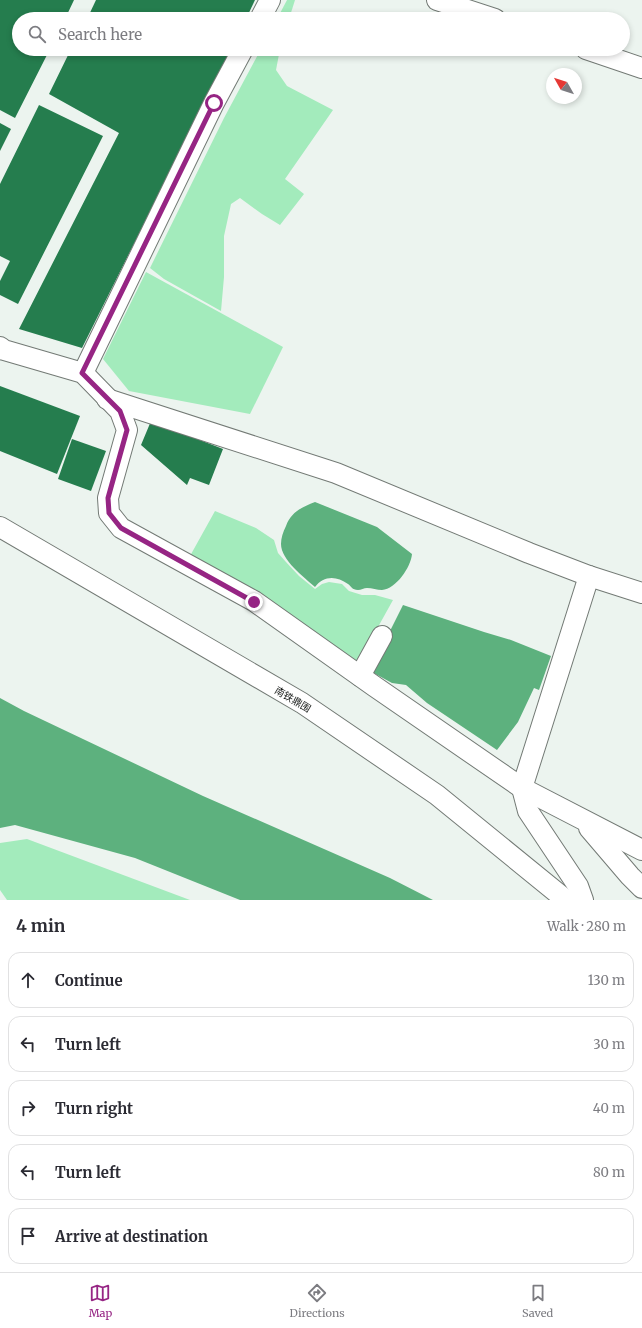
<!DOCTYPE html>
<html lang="en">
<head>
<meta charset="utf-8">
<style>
  :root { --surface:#fff; --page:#f7f7f7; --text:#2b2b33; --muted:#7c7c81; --line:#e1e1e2; --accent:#962584 }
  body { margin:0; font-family:Merriweather,"Noto Sans SC",serif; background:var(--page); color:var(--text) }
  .compass { position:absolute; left:546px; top:68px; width:36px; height:36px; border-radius:50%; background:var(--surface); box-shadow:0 2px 6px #0003; rotate:309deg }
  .stop { position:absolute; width:12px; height:12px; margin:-9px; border:3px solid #962584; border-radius:50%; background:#fff }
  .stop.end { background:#962584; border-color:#fff; box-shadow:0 1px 4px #0008 }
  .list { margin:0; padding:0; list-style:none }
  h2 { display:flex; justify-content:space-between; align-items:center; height:52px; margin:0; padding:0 16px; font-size:17px }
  h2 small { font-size:13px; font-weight:400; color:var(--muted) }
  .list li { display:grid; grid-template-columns:26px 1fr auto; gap:12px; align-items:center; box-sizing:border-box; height:56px; margin:0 8px 8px; padding:0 8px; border:1px solid var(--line); border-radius:12px }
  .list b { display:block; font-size:15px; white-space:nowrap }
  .list em { font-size:13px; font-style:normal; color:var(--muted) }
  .icon { flex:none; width:22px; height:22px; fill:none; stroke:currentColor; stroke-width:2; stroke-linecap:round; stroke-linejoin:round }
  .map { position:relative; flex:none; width:642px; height:900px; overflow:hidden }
  .search { position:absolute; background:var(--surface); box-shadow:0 2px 6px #0003; left:12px; right:12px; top:12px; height:44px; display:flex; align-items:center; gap:10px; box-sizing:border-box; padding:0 14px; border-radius:22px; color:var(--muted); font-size:15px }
  .sheet { height:372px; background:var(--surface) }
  nav { display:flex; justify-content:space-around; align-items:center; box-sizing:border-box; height:56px; border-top:1px solid var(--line); background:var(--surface); font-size:11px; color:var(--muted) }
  nav a { display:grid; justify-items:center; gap:2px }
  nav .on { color:var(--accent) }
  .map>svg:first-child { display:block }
  .green { fill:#a3ebbc }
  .water { fill:#5db17e }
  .building { fill:#257d4e }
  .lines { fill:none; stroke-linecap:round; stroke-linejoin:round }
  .minor-casing { stroke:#737a75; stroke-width:22 }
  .minor { stroke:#fff; stroke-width:20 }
  .route { stroke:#962584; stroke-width:5 }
  .labels { text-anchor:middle; stroke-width:3.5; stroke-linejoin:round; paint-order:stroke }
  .street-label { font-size:10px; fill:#222523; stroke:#fff }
</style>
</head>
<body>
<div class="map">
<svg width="642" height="900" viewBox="0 0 642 900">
  <rect width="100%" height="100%" fill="#ecf4ef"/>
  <g class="green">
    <path d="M287 0H295L289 19H277Z"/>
    <path d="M261 49H280L276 70 287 86 333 110 285 179 304 194 280 225 262 214 240 198 231 204 224 236V277L221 311 164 279 150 268 224 118Z"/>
    <path d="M146 272 283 347 250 414 129 391 103 359Z"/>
    <path d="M215 511 256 528 274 540 278 553 286 562 299 576 315 589 322 584 329 582 342 584 349 591 362 595H375L393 600 358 663 283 609 235 580 190 556Z"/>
    <path d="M27 839 190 900H7L0 890V843Z"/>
  </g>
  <g class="water">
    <path d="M315 502 377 527 412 554C411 567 396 589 382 590 377 590 372 588 367 588 364 588 361 590 358 590 352 590 351 586 348 584 336 575 323 576 315 587 304 577 281 560 281 544 281 538 283 532 286 526 291 512 302 507 315 502Z"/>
    <path d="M403 605 484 632 511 640 551 656 539 690 534 688 518 722 497 750 427 703 406 685 392 683 370 671Z"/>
    <path d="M0 698 24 711 203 796 390 878 433 900H240L135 858 15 825 0 828Z"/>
  </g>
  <g class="building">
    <path d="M0 0H74L65 19H19V49H50L15 118 0 110Z"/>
    <path d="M96 0H255L246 19H87Z"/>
    <path d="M71 49H231L82 348 19 329 119 133 49 94Z"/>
    <path d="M39 105 103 136 18 304 0 295V281L10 261 0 256V184Z"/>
    <path d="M0 123 11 129 0 151Z"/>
    <path d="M0 386 80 416 57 474 0 451Z"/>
    <path d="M151 421 223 449 209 485 190 478 187 485 141 445Z"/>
    <path d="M72 439 106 451 91 491 58 479Z"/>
  </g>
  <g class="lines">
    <defs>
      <g id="minor">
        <path d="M437 0 495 19"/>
        <path d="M260 19 270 0"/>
        <path d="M586 49 642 68"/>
        <path d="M0 347 4 350 83 373 120 411 127 430 108 498 109 513 121 528 254 601 374 686 522 788 642 850"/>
        <path d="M83 373 214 103 243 49"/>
        <path d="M107 399 336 473 529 553 589 576 642 593"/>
        <path d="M0 527 302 703 437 795 566 900"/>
        <path d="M360 676 382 636"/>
        <path d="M589 828 630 876 642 888"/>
        <path d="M583 900 578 886 528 811 522 788 589 576"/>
      </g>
    </defs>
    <use href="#minor" class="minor-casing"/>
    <use href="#minor" class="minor"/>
  </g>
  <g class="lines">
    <path class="route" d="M214 103 82 373 120 411 127 430 108 498 109 513 121 528 254 602"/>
  </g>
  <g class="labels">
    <g class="street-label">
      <text transform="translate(293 699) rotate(31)" y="4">南铁鼎围</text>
    </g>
  </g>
</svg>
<svg class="compass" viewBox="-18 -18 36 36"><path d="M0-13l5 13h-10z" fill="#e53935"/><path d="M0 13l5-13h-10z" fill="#7c7c81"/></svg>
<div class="stop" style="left:214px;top:103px"></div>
<div class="stop end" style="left:254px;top:602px"></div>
<div class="search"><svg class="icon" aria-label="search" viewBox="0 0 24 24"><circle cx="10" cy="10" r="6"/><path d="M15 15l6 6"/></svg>Search here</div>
</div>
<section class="sheet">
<h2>4 min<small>Walk · 280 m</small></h2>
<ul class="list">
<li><svg class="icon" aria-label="ahead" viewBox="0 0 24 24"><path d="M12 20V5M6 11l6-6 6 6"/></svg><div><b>Continue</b></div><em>130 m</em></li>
<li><svg class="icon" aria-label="left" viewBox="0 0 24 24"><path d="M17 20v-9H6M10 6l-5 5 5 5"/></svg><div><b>Turn left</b></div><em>30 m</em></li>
<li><svg class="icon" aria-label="right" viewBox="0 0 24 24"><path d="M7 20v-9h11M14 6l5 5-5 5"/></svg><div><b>Turn right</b></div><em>40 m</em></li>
<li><svg class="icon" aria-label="left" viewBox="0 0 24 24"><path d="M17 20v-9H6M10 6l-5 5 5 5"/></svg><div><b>Turn left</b></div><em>80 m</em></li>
<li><svg class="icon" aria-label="arrive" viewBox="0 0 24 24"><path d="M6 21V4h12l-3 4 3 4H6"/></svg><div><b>Arrive at destination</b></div></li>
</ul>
</section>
<nav>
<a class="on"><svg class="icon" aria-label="map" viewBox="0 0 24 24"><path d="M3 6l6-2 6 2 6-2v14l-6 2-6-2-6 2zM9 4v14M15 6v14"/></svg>Map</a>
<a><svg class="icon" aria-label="directions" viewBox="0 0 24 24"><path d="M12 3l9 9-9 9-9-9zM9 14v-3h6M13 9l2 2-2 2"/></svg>Directions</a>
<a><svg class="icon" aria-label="saved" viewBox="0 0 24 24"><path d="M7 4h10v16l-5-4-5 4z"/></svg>Saved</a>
</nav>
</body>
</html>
